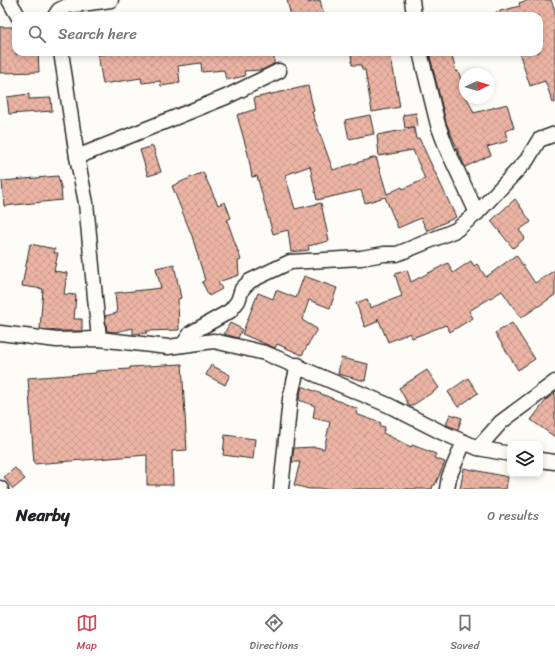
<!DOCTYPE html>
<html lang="en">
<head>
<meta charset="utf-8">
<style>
  :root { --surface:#fff; --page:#f2f2f2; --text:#202124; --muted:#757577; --line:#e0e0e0; --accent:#d1495b }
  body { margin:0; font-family:Sriracha,sans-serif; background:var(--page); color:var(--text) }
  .controls { position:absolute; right:12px; bottom:12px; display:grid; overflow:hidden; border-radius:8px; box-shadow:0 2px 6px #0003 }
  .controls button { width:36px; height:36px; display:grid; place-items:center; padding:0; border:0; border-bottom:1px solid var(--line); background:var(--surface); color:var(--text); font:20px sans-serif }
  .compass { position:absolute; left:459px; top:68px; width:36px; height:36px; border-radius:50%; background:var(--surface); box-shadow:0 2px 6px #0003; rotate:86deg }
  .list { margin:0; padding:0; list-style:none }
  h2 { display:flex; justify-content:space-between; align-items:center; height:52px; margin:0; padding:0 16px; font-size:17px }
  h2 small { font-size:13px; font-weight:400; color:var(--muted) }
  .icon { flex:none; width:22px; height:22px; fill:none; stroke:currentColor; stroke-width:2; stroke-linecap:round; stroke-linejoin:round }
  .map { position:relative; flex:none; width:555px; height:489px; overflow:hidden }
  .search { position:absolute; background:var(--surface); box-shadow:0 2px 6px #0003; left:12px; right:12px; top:12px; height:44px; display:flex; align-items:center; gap:10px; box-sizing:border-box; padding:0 14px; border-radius:12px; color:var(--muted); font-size:15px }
  .sheet { height:116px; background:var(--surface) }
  nav { display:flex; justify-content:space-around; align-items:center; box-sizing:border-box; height:56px; border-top:1px solid var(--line); background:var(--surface); font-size:11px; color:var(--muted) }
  nav a { display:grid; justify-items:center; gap:2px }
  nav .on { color:var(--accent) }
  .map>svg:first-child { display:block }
  .building { fill:url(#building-cross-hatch); stroke:#2b2b2b }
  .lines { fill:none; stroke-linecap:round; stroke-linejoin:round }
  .minor-casing { stroke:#2b2b2b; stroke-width:17 }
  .minor { stroke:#fdfcf7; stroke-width:14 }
</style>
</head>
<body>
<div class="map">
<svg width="555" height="489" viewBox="0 0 555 489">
  <defs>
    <pattern id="building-cross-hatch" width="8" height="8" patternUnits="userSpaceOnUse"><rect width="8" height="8" fill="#ecb4a4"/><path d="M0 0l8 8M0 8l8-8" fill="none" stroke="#cb9b8d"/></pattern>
  </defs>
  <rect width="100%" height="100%" fill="#fdfcf7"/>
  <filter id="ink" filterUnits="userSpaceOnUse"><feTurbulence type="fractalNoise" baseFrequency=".025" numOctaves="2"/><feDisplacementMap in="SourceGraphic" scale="8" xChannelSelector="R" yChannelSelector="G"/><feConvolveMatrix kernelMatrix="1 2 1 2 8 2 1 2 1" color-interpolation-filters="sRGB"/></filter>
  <g filter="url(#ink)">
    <g class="building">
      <path d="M287 0H308L309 3 320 0 324 16H291Z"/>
      <path d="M528 0H551L555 10V103H553L545 81 530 86 519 52H539V16H497L496 12 520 6 519 3Z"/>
      <path d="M0 27H16V54L38 53 39 72 0 73Z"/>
      <path d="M119 52H274V64L262 70 244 71 245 76 226 80 224 70 202 72 201 63 178 66 180 83 161 86 160 81 142 83 141 78 103 84 98 55Z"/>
      <path d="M351 52H390L400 107 372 112 365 70H362L361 65H352Z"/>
      <path d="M429 52H451L456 72 458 71 463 85 462 86 465 98H467L474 113 507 104 514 128 505 131 508 141 487 147 491 155 465 167 446 122Z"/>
      <path d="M308 86 314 111 312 112 333 170 376 157 387 194 402 187 403 189 425 179 413 150 379 156 377 135 414 128 416 139 419 138 456 217 427 231 421 218 398 228 385 197 365 203 361 190 317 200 310 166 285 175 295 209 321 203 329 241 308 246 309 250 291 252 288 230 273 234 257 176 252 177 248 154 237 115 256 109 254 98Z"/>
      <path d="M29 94V99L51 98 52 111 9 114 7 97Z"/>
      <path d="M416 113 418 126 405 128 403 115Z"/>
      <path d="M370 115 374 134 349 139 345 120Z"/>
      <path d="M153 146 161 172 148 176 140 150Z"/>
      <path d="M203 172 218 205 225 202 231 218 227 220 241 260 238 261 239 275 218 282 222 289 209 296 202 282 205 280 192 236 172 186Z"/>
      <path d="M58 176 61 187 62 200 4 206 2 181Z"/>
      <path d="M515 199 531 222 519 230 525 238 513 248 491 221Z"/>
      <path d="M30 244 55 249 54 253H58L54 271 67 273 64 294 76 295 74 319H82V331H57L40 329 43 289 22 286Z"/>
      <path d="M516 255 535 283 555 270V295L521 318 502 291 469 311 473 318 450 332 446 325 412 338 410 333 388 342 378 318 377 322 365 327 356 303 367 299 370 308 402 296 395 274 407 270 411 282 448 263 453 273 471 261 474 266 477 264 486 277Z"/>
      <path d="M174 264 181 298 178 299 179 330 146 331 147 333 133 334V328L115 332 107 331 105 316 117 313 115 293 161 288 156 268Z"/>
      <path d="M304 276 337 288 330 308 309 300 302 320 317 329 302 355 277 344 275 348 242 334 258 293 273 299 276 290 296 298Z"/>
      <path d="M230 323 242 329 238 338 224 334Z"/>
      <path d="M512 323 535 359 518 370 495 333Z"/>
      <path d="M341 358 368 364 365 381 338 374Z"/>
      <path d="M182 364 187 450 172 451 173 485H147V455L34 464 28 378 96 373V371L130 369V367Z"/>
      <path d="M211 365 230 375 225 385 206 375Z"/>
      <path d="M427 370 439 388 410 407 399 388Z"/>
      <path d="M468 378 478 393 458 407 448 392Z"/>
      <path d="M302 386 358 409 356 414 381 423 380 426 385 427 383 433 411 447 412 445 436 454 434 458 445 462 435 485H433L432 489H309L294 485 300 462H292L294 448 316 447 324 449 330 422 313 418 315 406 299 400Z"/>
      <path d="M555 393V437L531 420 547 399Z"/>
      <path d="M450 414 462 418 458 429 446 425Z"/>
      <path d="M225 435 255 439 253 459 223 455Z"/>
      <path d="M15 468 25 479 13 489 4 477Z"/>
      <path d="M464 468 508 477 506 489H460Z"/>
    </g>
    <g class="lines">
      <defs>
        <g id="minor">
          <path d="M9 0 18 16"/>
          <path d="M412 0 414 16"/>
          <path d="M55 16 59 10 67 6 111 0"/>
          <path d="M61 52 77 157 86 203 99 339"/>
          <path d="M420 52 438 125 447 149 477 213"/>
          <path d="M77 157 226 97 279 71"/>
          <path d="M0 333 57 340 99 339 168 347 214 341 265 353 388 405 441 432 478 448 510 454"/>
          <path d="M183 345 191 333 230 311 238 301 242 289 250 281 290 262 361 258 384 254H397L456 230 477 213 527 160 539 140 555 134"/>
          <path d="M478 448 501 422 555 382"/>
          <path d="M540 460 555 462"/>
          <path d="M0 488 1 489"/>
          <path d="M281 489 290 399 298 365"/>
          <path d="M447 489 449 477 464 442"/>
        </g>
      </defs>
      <use href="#minor" class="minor-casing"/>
      <use href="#minor" class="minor"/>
    </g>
  </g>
</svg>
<div class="controls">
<button><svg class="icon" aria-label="layers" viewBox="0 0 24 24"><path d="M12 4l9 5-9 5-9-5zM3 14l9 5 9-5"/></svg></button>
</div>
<svg class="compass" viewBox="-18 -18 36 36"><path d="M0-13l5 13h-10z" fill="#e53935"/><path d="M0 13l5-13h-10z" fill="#757577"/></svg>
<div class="search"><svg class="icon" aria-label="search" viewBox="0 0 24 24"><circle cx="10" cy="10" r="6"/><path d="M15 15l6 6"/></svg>Search here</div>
</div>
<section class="sheet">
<h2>Nearby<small>0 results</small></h2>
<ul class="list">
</ul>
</section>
<nav>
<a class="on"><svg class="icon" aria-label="map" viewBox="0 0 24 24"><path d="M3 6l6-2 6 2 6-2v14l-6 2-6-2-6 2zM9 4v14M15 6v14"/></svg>Map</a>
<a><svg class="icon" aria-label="directions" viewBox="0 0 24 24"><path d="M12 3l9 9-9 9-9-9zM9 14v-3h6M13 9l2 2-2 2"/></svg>Directions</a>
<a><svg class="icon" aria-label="saved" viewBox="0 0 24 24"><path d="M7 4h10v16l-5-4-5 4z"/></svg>Saved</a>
</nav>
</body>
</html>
